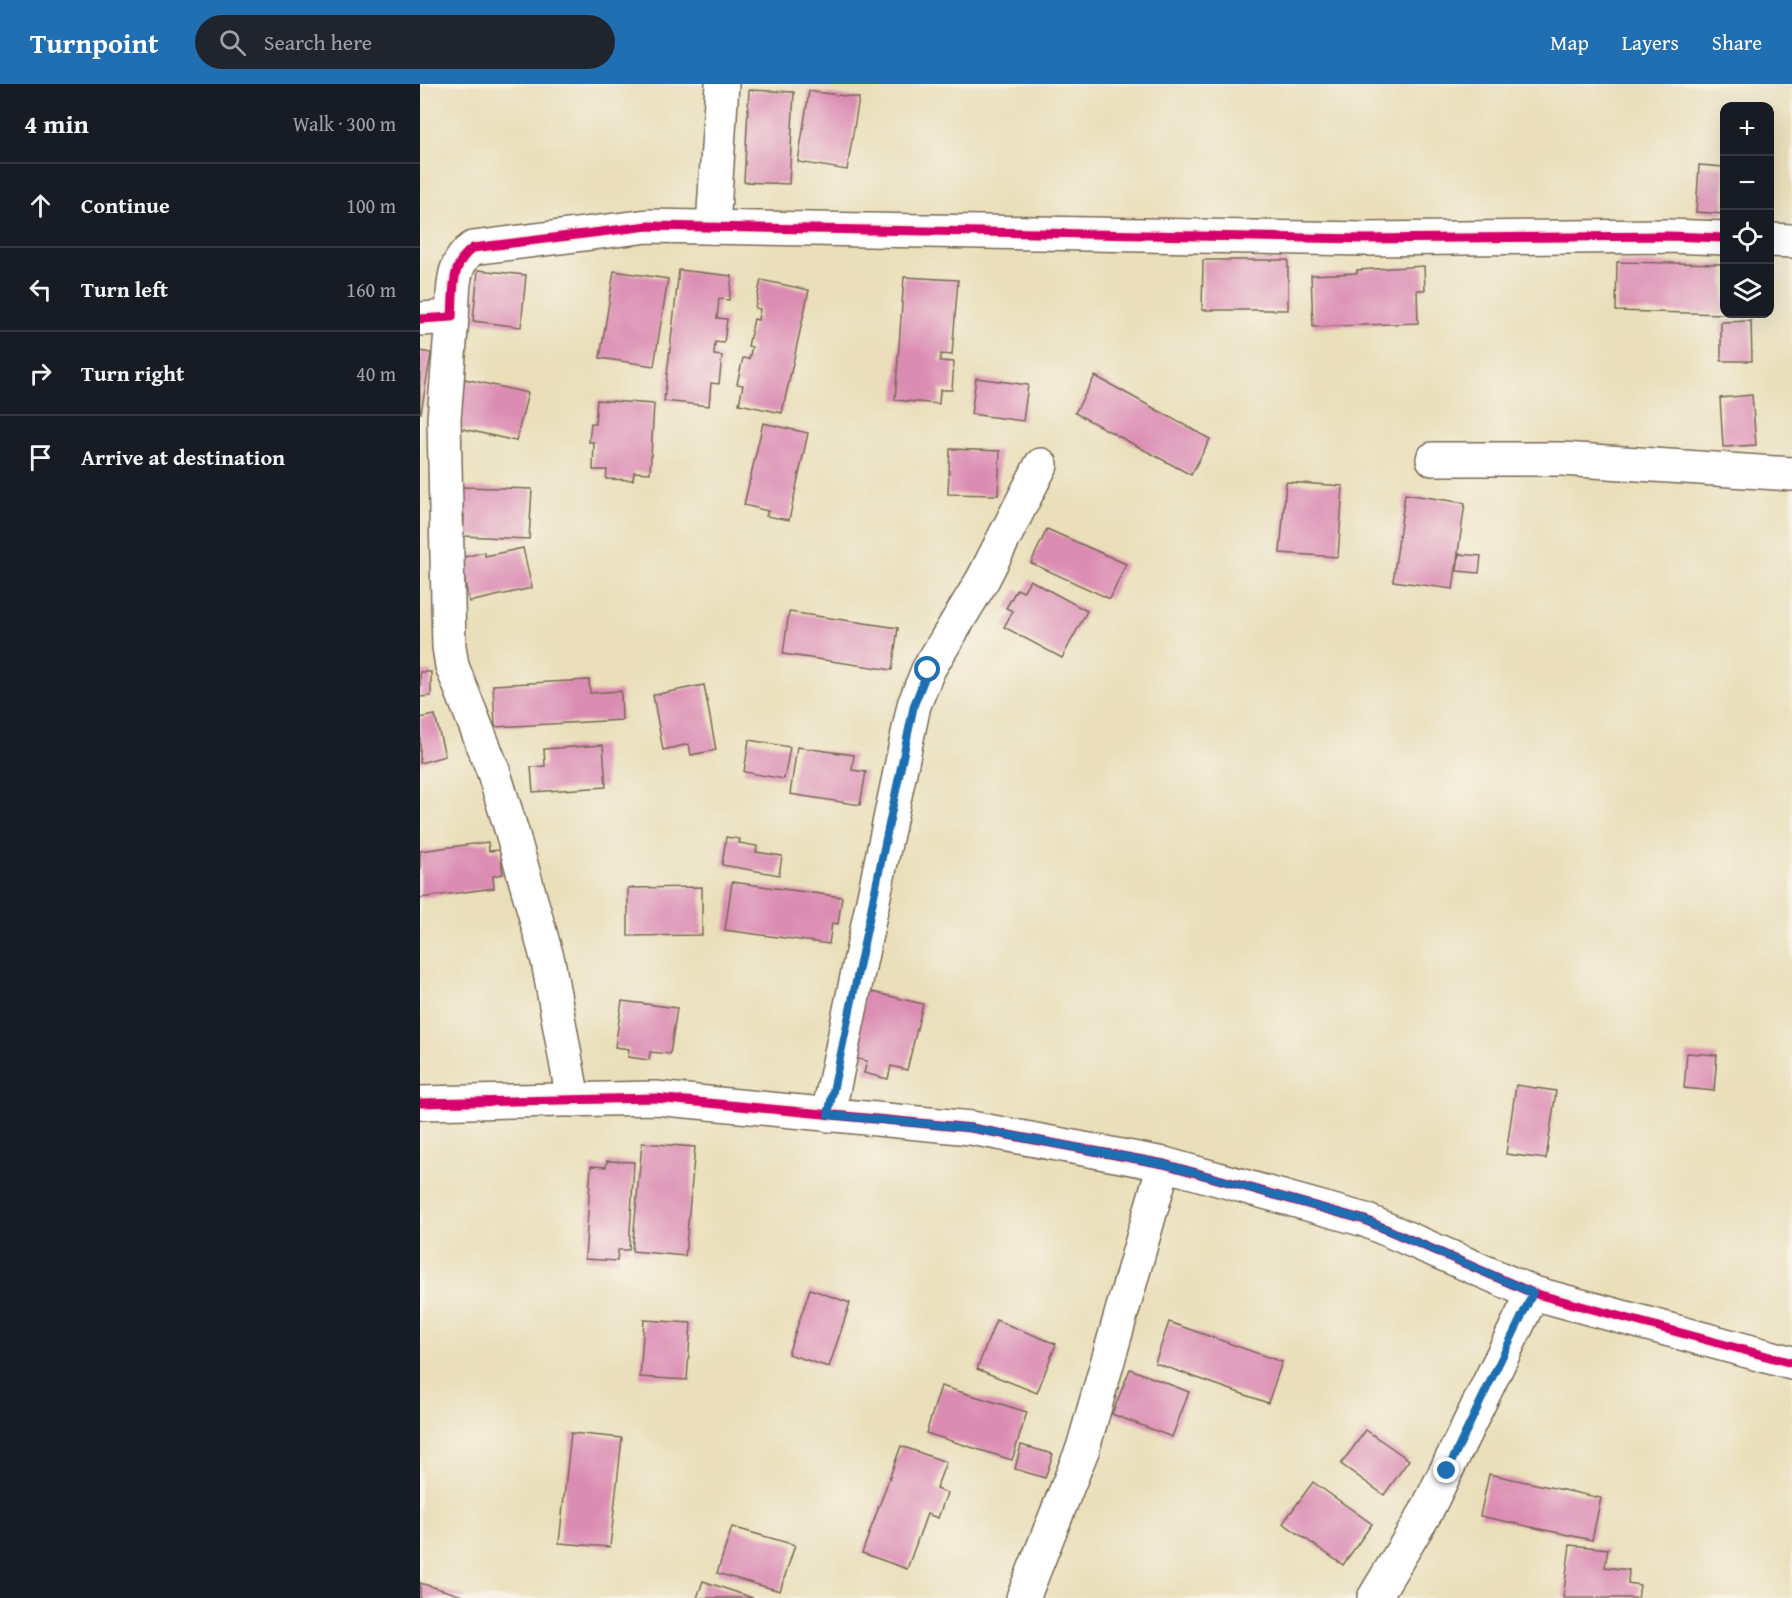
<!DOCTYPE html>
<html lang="en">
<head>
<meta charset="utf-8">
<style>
  :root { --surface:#171b24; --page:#20242c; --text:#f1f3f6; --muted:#9ea1a6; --line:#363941; --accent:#1f6fb2 }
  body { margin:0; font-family:"Gentium Book Plus",serif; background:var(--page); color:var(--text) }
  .controls { position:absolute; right:18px; top:18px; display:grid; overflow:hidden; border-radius:12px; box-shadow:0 6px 24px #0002 }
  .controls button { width:54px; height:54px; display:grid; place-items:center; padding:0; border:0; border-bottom:2px solid var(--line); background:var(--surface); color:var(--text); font:30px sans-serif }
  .stop { position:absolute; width:18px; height:18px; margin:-14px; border:4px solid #1f6fb2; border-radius:50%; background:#fff }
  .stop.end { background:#1f6fb2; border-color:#fff; box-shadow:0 2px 6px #0008 }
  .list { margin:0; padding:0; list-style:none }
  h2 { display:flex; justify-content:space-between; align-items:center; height:78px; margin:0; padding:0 24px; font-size:26px }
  h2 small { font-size:20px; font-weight:400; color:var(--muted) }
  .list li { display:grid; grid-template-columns:39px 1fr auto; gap:18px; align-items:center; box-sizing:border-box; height:84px; padding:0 24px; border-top:2px solid var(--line) }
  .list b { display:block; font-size:22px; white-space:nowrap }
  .list em { font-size:20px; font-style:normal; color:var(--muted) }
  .icon { flex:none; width:33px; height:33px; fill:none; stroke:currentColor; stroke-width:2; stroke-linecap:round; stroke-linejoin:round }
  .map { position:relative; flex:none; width:1372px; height:1514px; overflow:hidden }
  header { display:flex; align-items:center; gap:36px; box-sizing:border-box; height:84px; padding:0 30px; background:var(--accent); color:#fff }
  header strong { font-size:28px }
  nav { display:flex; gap:33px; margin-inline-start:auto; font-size:21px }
  .search { width:420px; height:54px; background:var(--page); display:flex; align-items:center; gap:15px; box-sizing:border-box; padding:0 21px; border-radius:33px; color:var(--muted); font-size:22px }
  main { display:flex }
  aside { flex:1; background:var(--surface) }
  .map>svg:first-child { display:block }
  .building { fill:#db8cb2 }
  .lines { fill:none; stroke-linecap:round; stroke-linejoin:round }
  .minor-casing { stroke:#786955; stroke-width:36 }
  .minor { stroke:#fff; stroke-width:33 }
  .cycleway-casing { stroke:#f7f3e8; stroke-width:13 }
  .cycleway { stroke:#d6006c; stroke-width:9 }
  .route { stroke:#1f6fb2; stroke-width:8 }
</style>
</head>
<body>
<header>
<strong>Turnpoint</strong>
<div class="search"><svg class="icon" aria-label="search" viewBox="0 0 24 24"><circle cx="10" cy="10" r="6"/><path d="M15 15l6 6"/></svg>Search here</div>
<nav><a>Map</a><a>Layers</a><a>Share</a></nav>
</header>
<main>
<aside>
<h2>4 min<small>Walk · 300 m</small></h2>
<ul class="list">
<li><svg class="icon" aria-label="ahead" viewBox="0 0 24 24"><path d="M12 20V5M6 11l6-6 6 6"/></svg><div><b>Continue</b></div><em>100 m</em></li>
<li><svg class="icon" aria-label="left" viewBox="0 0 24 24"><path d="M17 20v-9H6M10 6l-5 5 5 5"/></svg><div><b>Turn left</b></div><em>160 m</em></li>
<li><svg class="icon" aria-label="right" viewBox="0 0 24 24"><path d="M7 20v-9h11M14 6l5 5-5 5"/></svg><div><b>Turn right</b></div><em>40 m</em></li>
<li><svg class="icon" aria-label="arrive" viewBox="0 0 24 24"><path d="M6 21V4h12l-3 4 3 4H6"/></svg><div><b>Arrive at destination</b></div></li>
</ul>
</aside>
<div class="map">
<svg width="1372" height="1514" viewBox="0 0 1372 1514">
  <rect width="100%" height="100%" fill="#f7f3e8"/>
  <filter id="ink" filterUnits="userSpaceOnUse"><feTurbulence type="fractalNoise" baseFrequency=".0167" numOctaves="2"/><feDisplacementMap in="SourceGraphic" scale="12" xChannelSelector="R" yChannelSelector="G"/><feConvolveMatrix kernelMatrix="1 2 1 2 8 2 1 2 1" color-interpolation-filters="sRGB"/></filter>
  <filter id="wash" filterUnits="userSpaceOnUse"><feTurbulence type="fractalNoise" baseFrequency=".008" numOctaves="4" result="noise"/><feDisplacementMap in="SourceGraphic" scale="24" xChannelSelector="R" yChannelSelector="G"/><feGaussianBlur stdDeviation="1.35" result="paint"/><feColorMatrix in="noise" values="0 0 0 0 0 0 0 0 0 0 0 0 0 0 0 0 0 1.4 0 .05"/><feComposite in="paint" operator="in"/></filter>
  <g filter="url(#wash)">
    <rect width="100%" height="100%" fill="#eadfba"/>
    <g id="blocks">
      <g class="building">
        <path d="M329 6 374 8 369 100 324 98Z"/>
        <path d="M389 7 439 14 427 86 378 78Z"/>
        <path d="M1279 81 1304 83V130L1276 128Z"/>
        <path d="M783 176H868V226H782Z"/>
        <path d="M1197 178 1304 180V230L1196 227Z"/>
        <path d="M1004 182 1005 206H997L998 239 893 243 891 191 937 189V186Z"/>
        <path d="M58 186 106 191 101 243 53 237Z"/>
        <path d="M259 186 312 192 309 216 299 215 297 234 307 235 304 259 295 258 294 271 302 272 299 300 291 299 289 322 244 317Z"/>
        <path d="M194 187 248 195 234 282 180 274Z"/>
        <path d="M484 193 538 196 532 271 521 270 520 277 534 278 532 306H520L519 320 475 316Z"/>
        <path d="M341 196 389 206 362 329 319 320 323 301 317 300 323 274 329 275 332 263 328 262 334 235 338 236 340 225 335 224Z"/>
        <path d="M1331 237 1332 277H1301V238Z"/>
        <path d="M0 267 11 269 1 329H0Z"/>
        <path d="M675 292 790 355 771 391 655 329Z"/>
        <path d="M556 294 608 301 603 337 551 330Z"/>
        <path d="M45 295 108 309 96 357 34 343Z"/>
        <path d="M1332 311 1336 361 1303 363 1300 314Z"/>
        <path d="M177 316 234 320 230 389 214 388 213 396 186 395 187 386H173L174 358H169L171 339 175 340Z"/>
        <path d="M343 339 388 349 369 436 346 432 348 427 324 421Z"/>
        <path d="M530 365 580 367 578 411 528 410Z"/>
        <path d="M866 398 923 402 918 473 860 469Z"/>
        <path d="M42 403 112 405 109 455 43 452 44 431H40Z"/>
        <path d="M985 410 1045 419 1033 505 973 497Z"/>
        <path d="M627 445 706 480 690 515 611 479Z"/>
        <path d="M103 464 112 504 49 518 40 474 65 468V472Z"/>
        <path d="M1039 470 1061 472 1059 489 1037 487Z"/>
        <path d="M610 496 667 527 642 574 584 543 593 527 586 524 597 505 603 508Z"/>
        <path d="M369 528 478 544 472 586 363 570Z"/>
        <path d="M0 588H11V612L0 613Z"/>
        <path d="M169 596 170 609 201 607 202 636 75 643 73 601Z"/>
        <path d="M284 601 296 666 271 671 269 660 243 666 233 611Z"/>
        <path d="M15 631 25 672 0 679V634Z"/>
        <path d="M329 656 370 663 364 695 324 688Z"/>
        <path d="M183 661 186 703 113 708 111 683 125 682 124 665Z"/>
        <path d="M377 663 434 671 432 686 446 688 440 721 370 710Z"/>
        <path d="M306 753 320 755 319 759 337 762 336 768 362 772 359 791 302 781Z"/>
        <path d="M68 758 69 767 80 766 83 790 73 792 74 804 0 814V767Z"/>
        <path d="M312 798 422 813 418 840 412 839 409 860 305 846Z"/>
        <path d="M282 803V851L208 852V804Z"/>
        <path d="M444 906 503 920 487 986 471 982 468 995 444 989 447 977 429 973Z"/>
        <path d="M202 917 257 924 250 970 230 968 229 976 208 973 209 965 195 963Z"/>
        <path d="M1267 969 1297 971 1294 1007 1264 1004Z"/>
        <path d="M1096 1001 1136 1007 1126 1075 1086 1070Z"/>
        <path d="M222 1059 275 1063 265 1172 212 1167Z"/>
        <path d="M187 1077 214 1078 209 1166H198L197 1177 165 1175 171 1082 186 1083Z"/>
        <path d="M390 1205 430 1219 409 1283 368 1270Z"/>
        <path d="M224 1236 271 1239 267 1296 220 1293Z"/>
        <path d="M576 1236 636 1260 617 1309 557 1285Z"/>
        <path d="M749 1238 862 1278 848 1319 735 1279Z"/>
        <path d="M710 1285 769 1308 752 1353 692 1330Z"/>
        <path d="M521 1302 607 1328 592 1376 506 1349Z"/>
        <path d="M946 1346 989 1376 964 1411 921 1380Z"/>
        <path d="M151 1349 202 1354 190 1463 139 1459Z"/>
        <path d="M601 1361 633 1370 625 1394 595 1385Z"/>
        <path d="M481 1362 526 1378 516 1405 527 1409 518 1434 507 1430 487 1485 442 1469Z"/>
        <path d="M1069 1390 1181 1414 1172 1456 1060 1432Z"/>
        <path d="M893 1398 952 1440 923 1481 863 1439Z"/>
        <path d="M312 1443 375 1461 360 1507 297 1489Z"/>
        <path d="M1150 1461 1188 1465 1185 1483 1209 1486 1208 1499 1220 1501 1218 1514H1143Z"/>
        <path d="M283 1497 333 1514H277Z"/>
        <path d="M0 1499 46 1513V1514H0Z"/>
      </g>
    </g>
  </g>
  <g filter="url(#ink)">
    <use href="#blocks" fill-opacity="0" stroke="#786955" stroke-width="1.5"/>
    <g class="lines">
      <defs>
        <g id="minor">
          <path d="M293 143 302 0"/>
          <path d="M1350 156 1372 157"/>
          <path d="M32 233 24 335 29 563 32 582 73 686 92 748 128 877 153 1016"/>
          <path d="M0 235 32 233C34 207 30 180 53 164L228 142 945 155 1248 152 1304 154"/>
          <path d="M1013 375H1142L1372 390"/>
          <path d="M0 1019 235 1014 551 1044 744 1080 945 1136 1113 1209 1372 1279"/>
          <path d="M408 1031 494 621 508 586 563 495 621 381"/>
          <path d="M603 1514 663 1364 744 1080"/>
          <path d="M954 1514 1006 1428 1113 1209"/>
        </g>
      </defs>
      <use href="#minor" class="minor-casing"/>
      <use href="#minor" class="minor"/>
      <defs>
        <g id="cycleway">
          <path d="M0 235 32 233C34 207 30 180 53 164L228 142 945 155 1248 152 1304 154"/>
          <path d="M0 1019 235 1014 551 1044 744 1080 945 1136 1113 1209 1372 1279"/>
        </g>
      </defs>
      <use href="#cycleway" class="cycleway-casing"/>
      <use href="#cycleway" class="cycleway"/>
    </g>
  </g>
  <g class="lines" filter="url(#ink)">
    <path class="route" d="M508 586 494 621 408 1031 551 1044 744 1080 945 1136 1113 1209 1027 1387"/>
  </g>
</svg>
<div class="controls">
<button>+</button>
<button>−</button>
<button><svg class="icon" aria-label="locate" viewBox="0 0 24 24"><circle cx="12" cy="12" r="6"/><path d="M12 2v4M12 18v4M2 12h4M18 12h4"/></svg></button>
<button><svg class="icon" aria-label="layers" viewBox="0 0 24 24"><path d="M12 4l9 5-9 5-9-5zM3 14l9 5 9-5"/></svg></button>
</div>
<div class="stop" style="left:508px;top:586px"></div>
<div class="stop end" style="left:1027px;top:1387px"></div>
</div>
</main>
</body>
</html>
